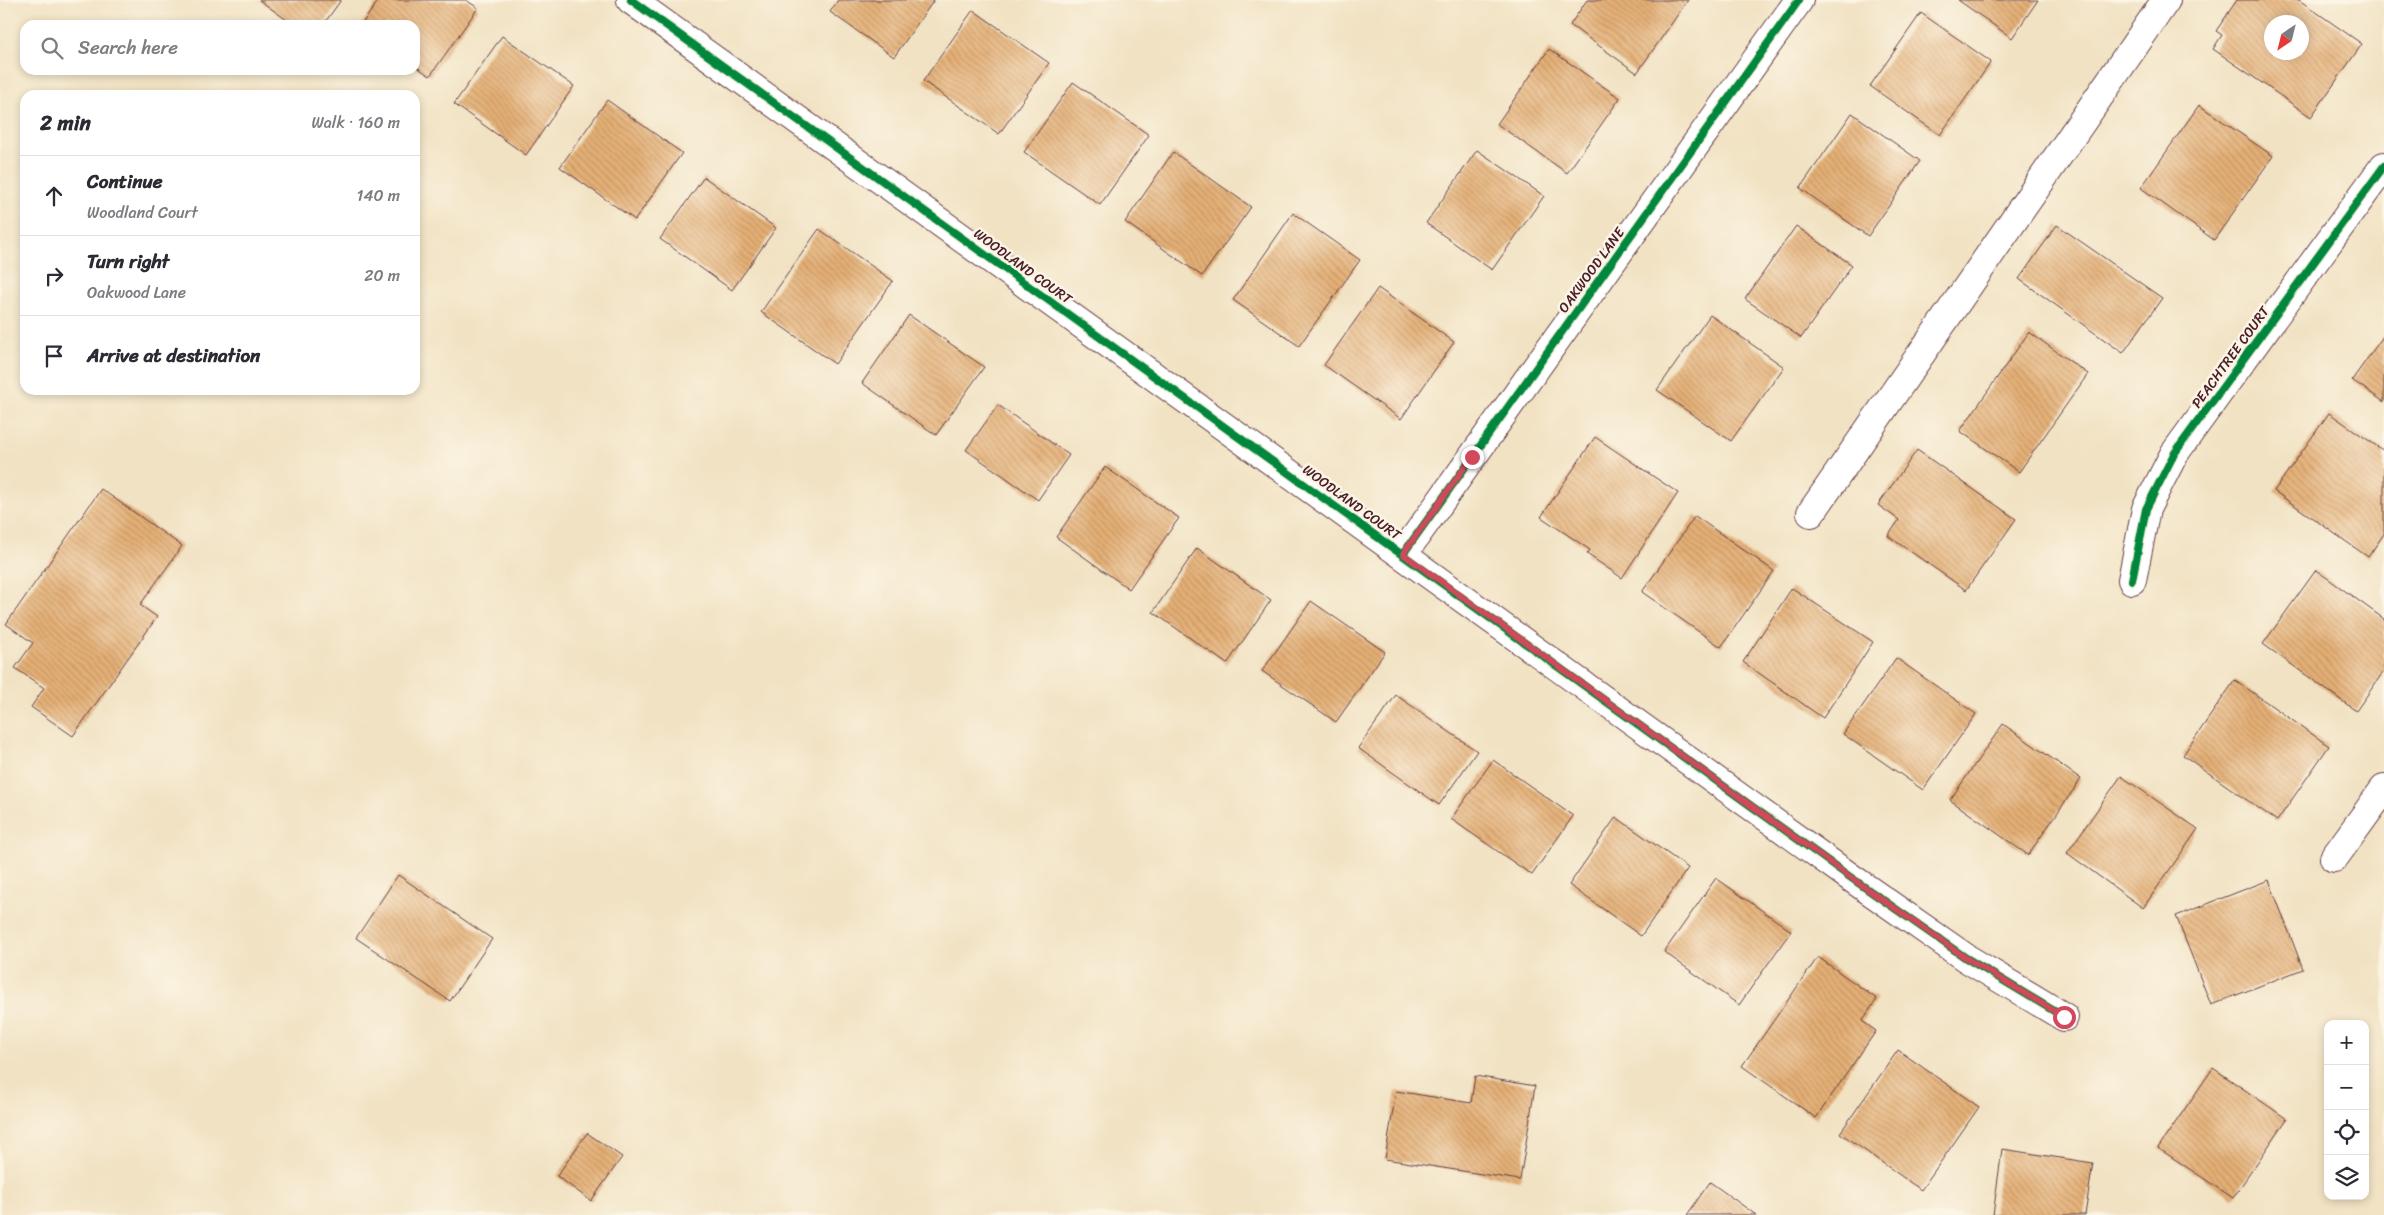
<!DOCTYPE html>
<html lang="en">
<head>
<meta charset="utf-8">
<style>
  :root { --surface:#fff; --page:#f2f2f3; --text:#2b2b33; --muted:#7c7c81; --line:#e1e1e2 }
  body { margin:0; font-family:Sriracha,sans-serif; background:var(--page); color:var(--text) }
  .controls { position:absolute; right:15px; bottom:15px; display:grid; overflow:hidden; border-radius:10px; box-shadow:0 2px 8px #0003 }
  .controls button { width:45px; height:45px; display:grid; place-items:center; padding:0; border:0; border-bottom:1px solid var(--line); background:var(--surface); color:var(--text); font:25px sans-serif }
  .compass { position:absolute; left:2264px; top:15px; width:45px; height:45px; border-radius:50%; background:var(--surface); box-shadow:0 2px 8px #0003; rotate:215deg }
  .stop { position:absolute; width:15px; height:15px; margin:-11px; border:4px solid #d1495b; border-radius:50%; background:#fff }
  .stop.end { background:#d1495b; border-color:#fff; box-shadow:0 1px 5px #0008 }
  .list { margin:0; padding:0; list-style:none }
  h2 { display:flex; justify-content:space-between; align-items:center; height:65px; margin:0; padding:0 20px; font-size:21px }
  h2 small { font-size:16px; font-weight:400; color:var(--muted) }
  .list li { display:grid; grid-template-columns:32px 1fr auto; gap:15px; align-items:center; box-sizing:border-box; height:80px; padding:0 20px; border-top:1px solid var(--line) }
  .list b { display:block; font-size:19px; white-space:nowrap }
  .list p { margin:0; font-size:16px; white-space:nowrap; color:var(--muted) }
  .list em { font-size:16px; font-style:normal; color:var(--muted) }
  .icon { flex:none; width:28px; height:28px; fill:none; stroke:currentColor; stroke-width:2; stroke-linecap:round; stroke-linejoin:round }
  .map { position:relative; flex:none; width:2384px; height:1215px; overflow:hidden }
  .search { position:absolute; background:var(--surface); box-shadow:0 2px 8px #0003; left:20px; top:20px; width:400px; height:55px; display:flex; align-items:center; gap:12px; box-sizing:border-box; padding:0 18px; border-radius:15px; color:var(--muted); font-size:19px }
  .panel { position:absolute; background:var(--surface); box-shadow:0 2px 8px #0003; left:20px; top:90px; width:400px; height:305px; border-radius:15px }
  .map>svg:first-child { display:block }
  .building { fill:url(#building-back-hatch); fill-rule:evenodd }
  .lines { fill:none; stroke-linecap:round; stroke-linejoin:round }
  .minor-casing { stroke:#633c42; stroke-width:30 }
  .minor { stroke:#fff; stroke-width:28 }
  .cycleway-casing { stroke:#fcf5e5; stroke-width:11 }
  .cycleway { stroke:#00873e; stroke-width:8 }
  .route { stroke:#d1495b; stroke-width:6 }
  .labels { text-anchor:middle; stroke-width:5; stroke-linejoin:round; paint-order:stroke }
  .street-label { font-size:14px; fill:#4a1f2b; stroke:#fcf5e5 }
</style>
</head>
<body>
<div class="map">
<svg width="2384" height="1215" viewBox="0 0 2384 1215">
  <defs>
    <pattern id="building-back-hatch" width="6" height="6" patternUnits="userSpaceOnUse" patternTransform="scale(1.25)"><rect width="6" height="6" fill="#e5b076"/><path d="M-1 5l2 2M0 0l6 6M5-1l2 2" fill="none" stroke="#bc8f61"/></pattern>
  </defs>
  <rect width="100%" height="100%" fill="#fcf5e5"/>
  <filter id="ink" filterUnits="userSpaceOnUse"><feTurbulence type="fractalNoise" baseFrequency=".02" numOctaves="2"/><feDisplacementMap in="SourceGraphic" scale="10" xChannelSelector="R" yChannelSelector="G"/><feConvolveMatrix kernelMatrix="1 2 1 2 8 2 1 2 1" color-interpolation-filters="sRGB"/></filter>
  <filter id="wash" filterUnits="userSpaceOnUse"><feTurbulence type="fractalNoise" baseFrequency=".0096" numOctaves="4" result="noise"/><feDisplacementMap in="SourceGraphic" scale="20" xChannelSelector="R" yChannelSelector="G"/><feGaussianBlur stdDeviation="1.12" result="paint"/><feColorMatrix in="noise" values="0 0 0 0 0 0 0 0 0 0 0 0 0 0 0 0 0 1.4 0 .05"/><feComposite in="paint" operator="in"/></filter>
  <g filter="url(#wash)">
    <rect width="100%" height="100%" fill="#f1e2c3"/>
    <g id="blocks">
      <g class="building">
        <path d="M259 0H341L323 25H294Z"/>
        <path d="M379 0H466L478 8 430 76 415 66V25H361Z"/>
        <path d="M838 0H934L894 57 830 12Z"/>
        <path d="M1587 0H1688L1637 73 1570 25Z"/>
        <path d="M1958 0H2038L2012 38Z"/>
        <path d="M2237 0H2299L2362 44 2311 117 2213 49 2222 35 2216 31ZM2272 22H2302V52H2272Z"/>
        <path d="M973 10 1049 63 999 134 923 81Z"/>
        <path d="M1921 13 1991 62 1940 135 1870 86Z"/>
        <path d="M502 36 574 86 526 155 454 104Z"/>
        <path d="M1549 49 1620 98 1567 173 1497 124Z"/>
        <path d="M1073 82 1149 135 1100 205 1024 152Z"/>
        <path d="M607 100 682 153 635 220 560 167Z"/>
        <path d="M2199 105 2273 156 2214 240 2141 188Z"/>
        <path d="M1852 113 1920 161 1868 236 1800 188Z"/>
        <path d="M1477 150 1544 196 1492 270 1426 223Z"/>
        <path d="M1173 152 1251 207 1202 276 1125 222Z"/>
        <path d="M704 177 776 228 732 290 660 239Z"/>
        <path d="M1293 213 1360 260 1299 346 1233 300Z"/>
        <path d="M2057 225 2162 298 2123 353 2019 279Z"/>
        <path d="M1796 226 1852 265 1801 338 1745 299Z"/>
        <path d="M819 229 893 281 835 364 761 312Z"/>
        <path d="M1378 288 1454 342 1401 419 1324 365Z"/>
        <path d="M909 315 984 367 936 435 862 383Z"/>
        <path d="M1710 315 1784 367 1731 441 1657 390Z"/>
        <path d="M2029 332 2088 374 2019 472 1960 431Z"/>
        <path d="M2384 335V402L2352 380Z"/>
        <path d="M998 405 1069 455 1038 500 966 450Z"/>
        <path d="M2329 413 2384 451V534L2368 557 2274 491Z"/>
        <path d="M1595 437 1678 493 1622 578 1587 554 1590 550 1541 517Z"/>
        <path d="M1917 450 2016 519 1966 590 1888 536 1899 520 1878 505Z"/>
        <path d="M1105 467 1179 518 1129 589 1056 537Z"/>
        <path d="M101 489 182 546 140 605 157 617 73 736 31 707 44 688 15 668 33 643 6 624Z"/>
        <path d="M1695 516 1774 571 1721 647 1642 592Z"/>
        <path d="M1197 548 1271 600 1227 664 1153 612Z"/>
        <path d="M2316 570 2384 619V671L2356 711 2263 644Z"/>
        <path d="M1792 588 1873 642 1823 718 1743 662Z"/>
        <path d="M1311 601 1385 652 1336 722 1262 671Z"/>
        <path d="M1896 658 1976 714 1923 790 1843 734Z"/>
        <path d="M2235 680 2329 746 2277 821 2183 755Z"/>
        <path d="M1396 695 1477 751 1439 805 1358 748Z"/>
        <path d="M2003 724 2081 779 2028 855 1950 800Z"/>
        <path d="M1493 760 1573 816 1532 875 1451 819Z"/>
        <path d="M2121 776 2198 829 2143 908 2067 853Z"/>
        <path d="M1616 817 1688 868 1641 936 1569 885Z"/>
        <path d="M398 875 492 939 450 1001 356 938Z"/>
        <path d="M1716 878 1791 931 1739 1005 1664 952Z"/>
        <path d="M2269 880 2303 969 2211 1005 2176 916Z"/>
        <path d="M1818 957 1877 999 1862 1021 1876 1031 1816 1118 1742 1066Z"/>
        <path d="M1898 1050 1979 1107 1921 1190 1840 1133Z"/>
        <path d="M2213 1068 2287 1119 2233 1198 2158 1148Z"/>
        <path d="M1475 1076 1535 1086 1520 1180 1385 1159 1396 1091 1471 1103Z"/>
        <path d="M587 1133 622 1157 591 1201 557 1176Z"/>
        <path d="M2002 1149 2093 1163 2085 1215H1993Z"/>
        <path d="M1710 1182 1756 1215H1687Z"/>
      </g>
    </g>
  </g>
  <g filter="url(#ink)">
    <use href="#blocks" fill-opacity="0" stroke="#633c42" stroke-width="1"/>
    <g class="lines">
      <defs>
        <g id="minor">
          <path d="M631 0 1850 877 1966 958 2064 1017"/>
          <path d="M1811 513 2166 0"/>
          <path d="M1403 554 1799 0"/>
          <path d="M2132 580 2146 509 2174 454 2384 166"/>
          <path d="M2334 858 2384 789"/>
        </g>
      </defs>
      <use href="#minor" class="minor-casing"/>
      <use href="#minor" class="minor"/>
      <defs>
        <g id="cycleway">
          <path d="M631 0 1850 877 1966 958 2064 1017"/>
          <path d="M1403 554 1799 0"/>
          <path d="M2132 580 2146 509 2174 454 2384 166"/>
        </g>
      </defs>
      <use href="#cycleway" class="cycleway-casing"/>
      <use href="#cycleway" class="cycleway"/>
    </g>
  </g>
  <g class="lines" filter="url(#ink)">
    <path class="route" d="M1472 457 1403 554 1850 877 1966 958 2064 1017"/>
  </g>
  <g class="labels">
    <g class="street-label">
      <text transform="translate(1023 266) rotate(36)" y="5">WOODLAND COURT</text>
      <text transform="translate(1591 270) rotate(-54)" y="5">OAKWOOD LANE</text>
      <text transform="translate(2230 357) rotate(-54)" y="5">PEACHTREE COURT</text>
      <text transform="translate(1352 502) rotate(36)" y="5">WOODLAND COURT</text>
    </g>
  </g>
</svg>
<div class="controls">
<button>+</button>
<button>−</button>
<button><svg class="icon" aria-label="locate" viewBox="0 0 24 24"><circle cx="12" cy="12" r="6"/><path d="M12 2v4M12 18v4M2 12h4M18 12h4"/></svg></button>
<button><svg class="icon" aria-label="layers" viewBox="0 0 24 24"><path d="M12 4l9 5-9 5-9-5zM3 14l9 5 9-5"/></svg></button>
</div>
<svg class="compass" viewBox="-18 -18 36 36"><path d="M0-13l5 13h-10z" fill="#e53935"/><path d="M0 13l5-13h-10z" fill="#7c7c81"/></svg>
<div class="stop" style="left:2064px;top:1017px"></div>
<div class="stop end" style="left:1472px;top:457px"></div>
<div class="search"><svg class="icon" aria-label="search" viewBox="0 0 24 24"><circle cx="10" cy="10" r="6"/><path d="M15 15l6 6"/></svg>Search here</div>
<section class="panel">
<h2>2 min<small>Walk · 160 m</small></h2>
<ul class="list">
<li><svg class="icon" aria-label="ahead" viewBox="0 0 24 24"><path d="M12 20V5M6 11l6-6 6 6"/></svg><div><b>Continue</b><p>Woodland Court</p></div><em>140 m</em></li>
<li><svg class="icon" aria-label="right" viewBox="0 0 24 24"><path d="M7 20v-9h11M14 6l5 5-5 5"/></svg><div><b>Turn right</b><p>Oakwood Lane</p></div><em>20 m</em></li>
<li><svg class="icon" aria-label="arrive" viewBox="0 0 24 24"><path d="M6 21V4h12l-3 4 3 4H6"/></svg><div><b>Arrive at destination</b></div></li>
</ul>
</section>
</div>
</body>
</html>
